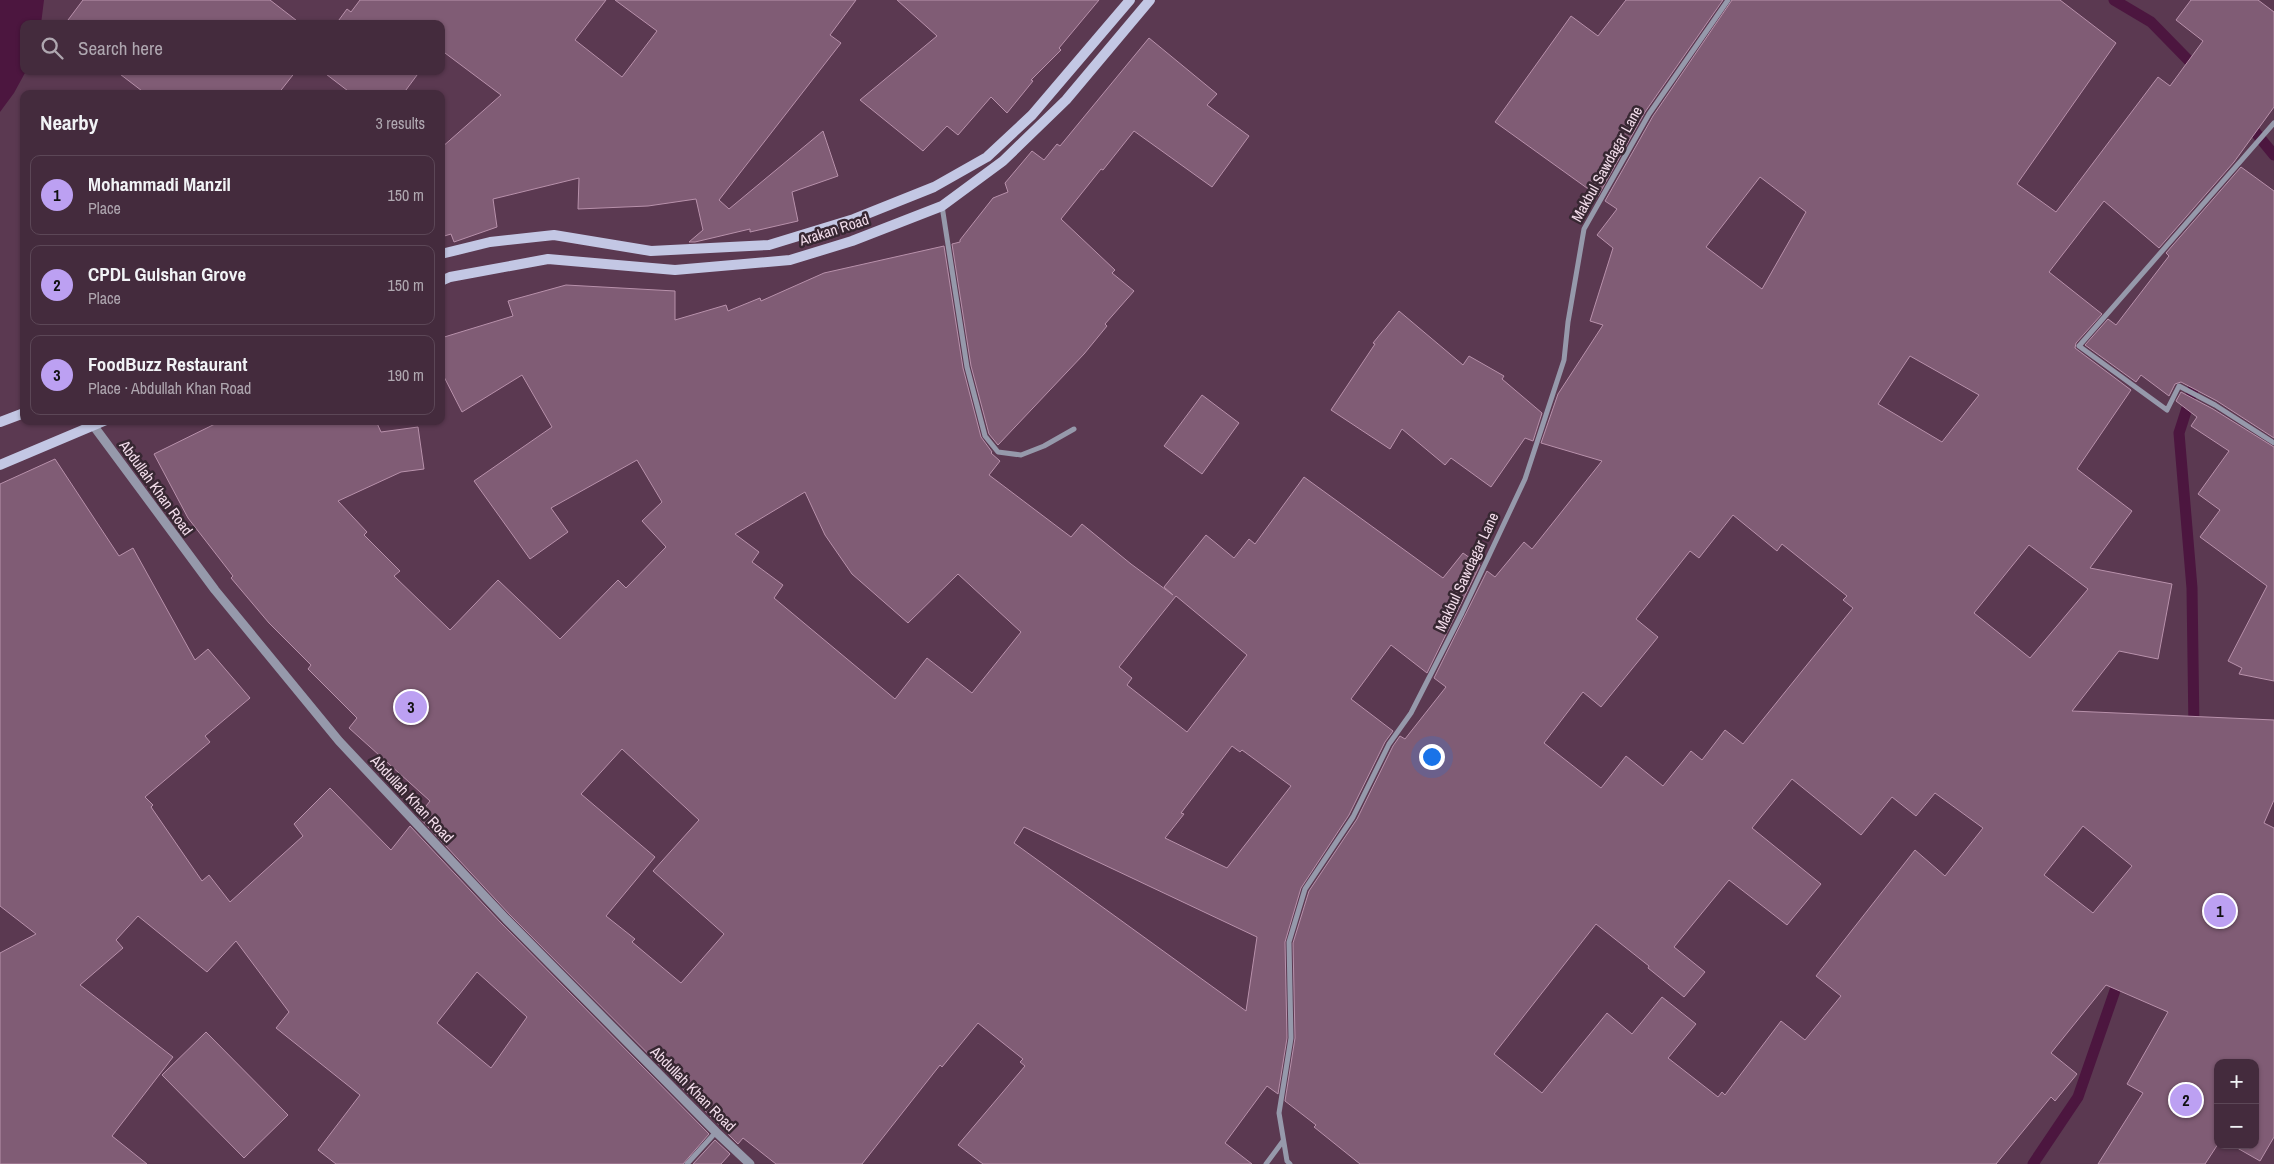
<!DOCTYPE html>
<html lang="en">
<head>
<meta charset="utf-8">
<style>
  :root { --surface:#442b3d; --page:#4b3344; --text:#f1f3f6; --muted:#afa7b0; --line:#5c4757; --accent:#bca0f2 }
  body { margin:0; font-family:"Archivo Narrow",sans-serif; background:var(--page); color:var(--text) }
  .controls { position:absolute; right:15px; bottom:15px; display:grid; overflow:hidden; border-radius:10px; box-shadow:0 1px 4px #0004 }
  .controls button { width:45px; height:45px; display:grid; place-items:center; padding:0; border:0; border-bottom:1px solid var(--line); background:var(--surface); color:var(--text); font:25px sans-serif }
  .you { position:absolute; left:1431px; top:756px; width:18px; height:18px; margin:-12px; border:4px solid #fff; border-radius:50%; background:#1a73e8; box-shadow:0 0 0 8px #1a73e833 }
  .badge { display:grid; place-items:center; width:32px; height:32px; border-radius:50%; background:var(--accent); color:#111; font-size:16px; font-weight:700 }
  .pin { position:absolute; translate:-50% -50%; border:2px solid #fff; box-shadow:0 1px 5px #0006 }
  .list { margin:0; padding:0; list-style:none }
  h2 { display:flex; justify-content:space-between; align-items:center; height:65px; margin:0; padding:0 20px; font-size:21px }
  h2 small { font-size:16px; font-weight:400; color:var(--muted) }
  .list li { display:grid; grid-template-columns:32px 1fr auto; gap:15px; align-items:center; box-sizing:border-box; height:80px; margin:0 10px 10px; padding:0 10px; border:1px solid var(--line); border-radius:10px }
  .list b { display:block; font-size:19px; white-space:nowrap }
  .list p { margin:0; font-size:16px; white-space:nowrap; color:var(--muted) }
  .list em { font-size:16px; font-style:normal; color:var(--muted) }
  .icon { flex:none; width:28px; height:28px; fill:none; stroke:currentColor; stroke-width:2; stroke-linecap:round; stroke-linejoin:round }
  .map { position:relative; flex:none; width:2274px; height:1164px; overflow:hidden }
  .search { position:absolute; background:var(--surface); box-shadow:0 1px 4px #0004; left:20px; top:20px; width:425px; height:55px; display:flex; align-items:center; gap:12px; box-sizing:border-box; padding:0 18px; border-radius:10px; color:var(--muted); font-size:19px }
  .panel { position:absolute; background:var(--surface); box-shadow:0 1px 4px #0004; left:20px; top:90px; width:425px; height:335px; border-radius:10px }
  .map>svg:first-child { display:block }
  .water { fill:#4c163f }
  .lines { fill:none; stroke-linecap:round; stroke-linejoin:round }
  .stream { stroke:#4c163f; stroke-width:11 }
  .building { fill:#805c75; stroke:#b891ab; fill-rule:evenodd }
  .minor { stroke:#9699ab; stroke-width:5 }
  .tertiary { stroke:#9699ab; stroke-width:9 }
  .secondary { stroke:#c3c7e4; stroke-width:10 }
  .labels { text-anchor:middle; stroke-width:5; stroke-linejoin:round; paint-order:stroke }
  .street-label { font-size:15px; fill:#f3ddeb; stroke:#372732 }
</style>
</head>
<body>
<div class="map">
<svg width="2274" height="1164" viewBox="0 0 2274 1164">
  <rect width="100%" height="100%" fill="#5b3951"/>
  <path class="water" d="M0 0H44L41 24H24V71H26L14 93 0 112Z"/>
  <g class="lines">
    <g class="stream">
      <path d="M2114 0 2151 22 2198 70"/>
      <path d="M2247 122 2274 155"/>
      <path d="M2194 730 2192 588 2179 433 2198 374"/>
      <path d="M2033 1164 2078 1097 2120 976"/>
    </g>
  </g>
  <g class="building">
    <path d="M83 0H270L301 24H65Z"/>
    <path d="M360 0H606L575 40 622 77 657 31 615 0H856L830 35 841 43 719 200 729 209 823 131 838 176 792 192 798 221 750 232V229L695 242H689L703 230 696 199 648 206 578 209 579 178 493 199 497 227 454 242 451 234 441 237V148L501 95 441 50V24H336L347 9 351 12Z"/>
    <path d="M897 0H1099L1059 48 1061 50 1031 80 1033 81 1007 113 991 97 958 135 947 126 923 151 860 100 937 36Z"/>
    <path d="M1626 0H1723L1645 112 1598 196 1495 122 1571 16 1598 36Z"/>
    <path d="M1732 0H2060L2116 43 2017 184 2056 212 2158 77 2170 86 2203 41 2176 20 2191 0H2258L2274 12V107L2234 162 2159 248 2104 201 2049 272 2102 314 2076 343 2075 348 2131 390 2077 469 2132 511 2090 568 2172 584 2158 659 2119 651 2072 711 2274 720V800L2264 823 2274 828V1137L2260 1161 2232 1145H2255V1063H2218V1144L2205 1164H2098L2143 1093 2127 1084 2168 1012 2106 985 2051 1053 2077 1074 2055 1101 2051 1097 1996 1164H1360L1314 1127 1316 1125 1285 1101 1295 1038 1293 943 1309 891 1357 819 1393 746 1400 736 1405 739 1446 687 1434 678 1487 571 1495 577 1524 542 1532 549 1602 461 1541 443 1558 394 1603 325 1590 321 1613 248 1597 235 1617 209 1605 201 1653 116ZM1760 177 1806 212 1762 289 1706 247ZM1910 356 1979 395 1942 442 1878 404ZM1733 515 1777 551 1782 544 1847 596 1843 600 1853 608 1743 744 1725 730 1702 760 1691 751 1663 786 1626 756 1601 788 1544 743 1583 692 1601 707 1658 637 1636 619 1690 551 1699 558ZM2029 545 2088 589 2030 658 1974 613ZM1792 779 1861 835 1892 797 1916 816 1935 793 1983 828 1945 876 1915 850 1816 976 1841 996 1805 1040 1781 1021 1725 1095 1722 1092 1718 1097 1668 1058 1696 1024 1662 997 1632 1034 1607 1013 1542 1093 1494 1054 1596 924 1649 966 1648 968 1684 997 1705 972 1674 947 1729 880 1787 925 1821 884 1752 828ZM2083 826 2132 866 2093 913 2044 875Z"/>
    <path d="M1149 38 1217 94 1207 105 1249 136 1212 187 1134 131 1103 170 1101 169 1061 219 1115 270 1112 273 1134 291 1105 324 1107 326 1084 354 998 445 989 434 971 366 952 244 960 242V240L993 198 1008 192 1005 183 1032 151 1044 160 1057 144 1060 146Z"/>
    <path d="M116 71H296L278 94H146Z"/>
    <path d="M322 71H420L403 94H352Z"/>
    <path d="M2241 167 2274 191V438L2217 401 2181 382 2175 384 2169 396 2141 375 2136 382 2085 345 2108 319 2116 325 2169 256 2166 253Z"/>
    <path d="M944 246 963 368 981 437 992 452 991 453 1000 461 989 475 1071 537 1082 524 1131 564 1173 595 1164 587 1206 535 1234 558 1249 539 1255 544 1304 477 1443 578 1463 553 1480 565 1427 673 1391 645 1351 699 1393 731 1385 742 1349 815 1301 888 1285 942 1287 1038 1278 1094 1267 1086 1225 1143 1252 1164H983L958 1145 1025 1066 1020 1062 1023 1059 978 1023 942 1067 940 1065 862 1164H776L743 1138 738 1144 510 915 418 816 430 801 349 728 357 718 308 669 311 665 269 623 231 578 233 576 188 518 154 454 221 421H376L381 432 418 427 424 469 401 472 338 501 367 532 364 535 400 571 394 576 450 630 498 580 560 639 618 580 626 588 666 547 642 521 662 502 637 460 551 508 568 532 530 559 474 481 552 427 522 375 462 412 441 371V338L513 316 508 301 566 285 675 291V320L726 305 728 311 760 298 761 301 824 273ZM805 492 825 535 852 574 908 623 958 574 1021 632 972 693 927 658 895 699 774 598 783 585 752 562 759 552 735 534ZM1176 596 1247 655 1187 732 1127 685 1132 678 1119 667ZM1232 746 1240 752 1242 750 1291 786 1227 868 1165 838 1184 814 1181 813ZM622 749 699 820 653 871 724 934 681 983 632 942 635 939 606 916 655 857 581 794ZM1024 827 1257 937 1246 1011 1014 843Z"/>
    <path d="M1399 311 1463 365 1469 356 1504 376 1502 379 1542 413 1533 441 1525 438 1491 487 1451 458 1445 465 1402 429 1390 449 1331 410 1375 344 1373 343Z"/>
    <path d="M2181 392 2213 409 2274 447V681L2239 674 2242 668 2228 661 2267 586 2200 537 2220 510 2198 494 2229 451 2191 426 2197 417 2176 401Z"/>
    <path d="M1202 395 1239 423 1202 474 1164 446Z"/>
    <path d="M55 459 119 556 133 548 195 660 208 649 250 698 205 736 210 742 145 797 153 805 151 807 202 881 209 875 230 902 303 836 294 824 330 788 391 850 410 826 501 923 709 1134 683 1164H336L318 1150 360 1095 276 1028 289 1012 236 941 207 972 138 916 116 940 123 948 80 985 173 1057 112 1136 147 1164H0V953L36 934 0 906V484ZM477 972 527 1017 491 1068 437 1023Z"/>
    <path d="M206 1032 288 1115 244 1158 162 1075Z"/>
    <path d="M715 1140 730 1154 721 1164H693Z"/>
  </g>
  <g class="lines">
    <g class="minor">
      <path d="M2274 123 2079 346 2167 410 2179 386 2215 405 2274 443"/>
      <path d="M942 206 967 367 985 436 998 452 1021 455 1044 446 1074 429"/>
      <path d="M687 1164 716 1132"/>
      <path d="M1266 1164 1283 1141"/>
      <path d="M1290 1164 1287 1161 1279 1113 1291 1038 1289 942 1305 889 1353 817 1389 744 1411 713 1462 613 1525 479 1564 360 1568 322 1584 229 1649 114 1728 0"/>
    </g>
    <path class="tertiary" d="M90 421 215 590 339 741 506 919 716 1132 750 1164"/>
    <g class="secondary">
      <path d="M441 254 490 242 554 235 651 251 769 245 854 219 934 187 987 157 1032 115 1130 0"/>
      <path d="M441 281 450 277 548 259 675 270 790 260 852 241 942 206 1003 161 1066 100 1150 0"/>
      <path d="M0 422 24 413"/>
      <path d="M0 465 104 421"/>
    </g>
  </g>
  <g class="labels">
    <g class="street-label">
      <text transform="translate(1607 164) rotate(-61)" y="5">Makbul Sawdagar Lane</text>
      <text transform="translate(834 230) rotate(-18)" y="5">Arakan Road</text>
      <text transform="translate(156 488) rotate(54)" y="5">Abdullah Khan Road</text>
      <text transform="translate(1467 572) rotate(-65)" y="5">Makbul Sawdagar Lane</text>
      <text transform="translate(412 799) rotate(47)" y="5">Abdullah Khan Road</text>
      <text transform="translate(693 1089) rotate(45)" y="5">Abdullah Khan Road</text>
    </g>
  </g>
</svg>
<div class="controls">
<button>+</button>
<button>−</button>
</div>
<div class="you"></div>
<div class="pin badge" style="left:2220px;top:911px">1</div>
<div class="pin badge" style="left:2186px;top:1100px">2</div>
<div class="pin badge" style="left:411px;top:707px">3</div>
<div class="search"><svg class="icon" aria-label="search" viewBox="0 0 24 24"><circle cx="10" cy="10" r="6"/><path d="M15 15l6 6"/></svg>Search here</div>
<section class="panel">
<h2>Nearby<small>3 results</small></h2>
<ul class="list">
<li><span class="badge">1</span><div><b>Mohammadi Manzil</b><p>Place</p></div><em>150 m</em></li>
<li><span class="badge">2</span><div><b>CPDL Gulshan Grove</b><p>Place</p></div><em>150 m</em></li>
<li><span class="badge">3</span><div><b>FoodBuzz Restaurant</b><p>Place · Abdullah Khan Road</p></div><em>190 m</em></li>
</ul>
</section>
</div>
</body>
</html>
